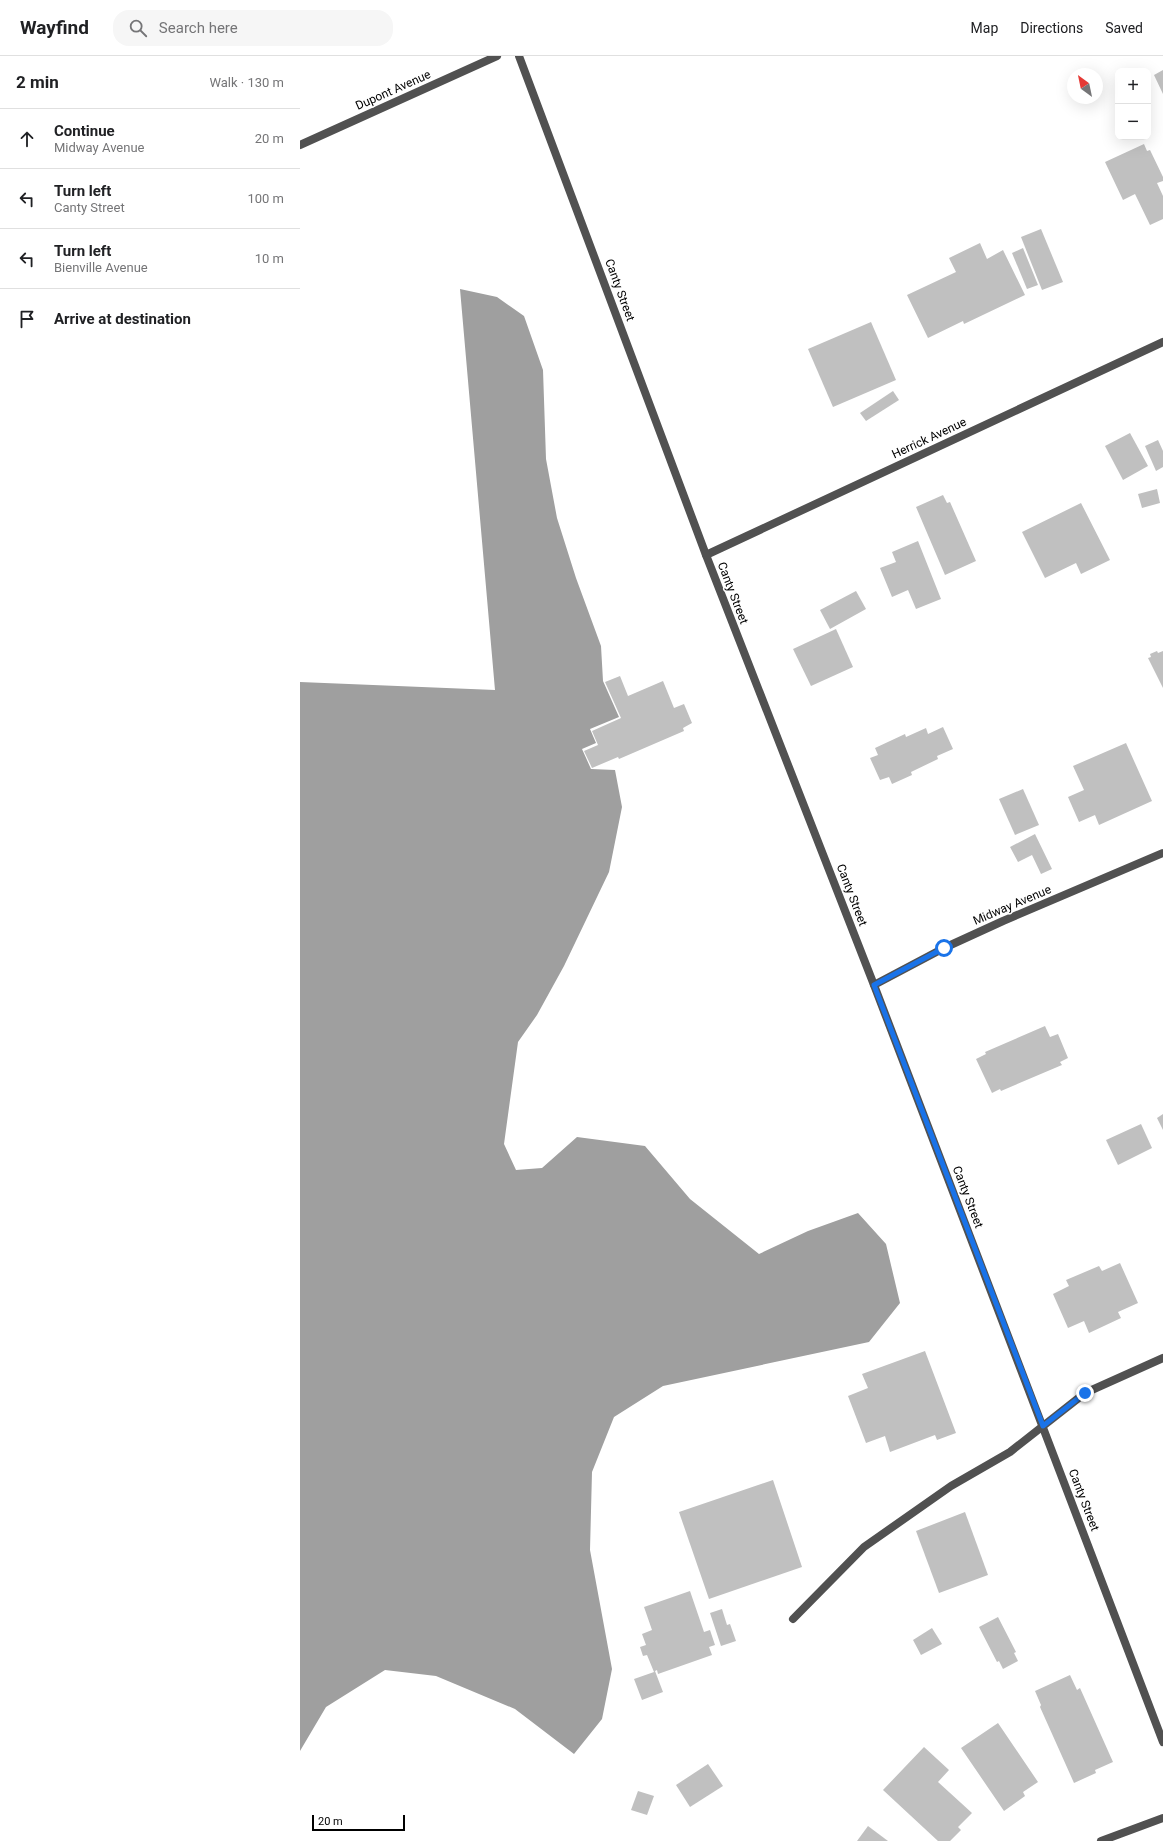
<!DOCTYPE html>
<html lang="en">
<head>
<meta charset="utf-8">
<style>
  :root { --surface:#fff; --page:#f6f6f6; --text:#202124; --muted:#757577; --line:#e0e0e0 }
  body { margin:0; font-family:Roboto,sans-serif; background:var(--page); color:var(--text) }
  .controls { position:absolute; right:12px; top:12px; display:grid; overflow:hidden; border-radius:8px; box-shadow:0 4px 16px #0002 }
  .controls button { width:36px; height:36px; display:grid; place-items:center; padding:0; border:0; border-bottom:1px solid var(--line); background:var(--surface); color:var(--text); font:20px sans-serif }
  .compass { position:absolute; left:767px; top:12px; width:36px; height:36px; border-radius:50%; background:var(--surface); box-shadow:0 4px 16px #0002; rotate:327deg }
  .scale { position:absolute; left:12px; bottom:10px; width:93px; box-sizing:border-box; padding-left:4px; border:2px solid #000; border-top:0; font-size:11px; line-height:14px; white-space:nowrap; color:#000; -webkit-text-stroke:3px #fff; paint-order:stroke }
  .stop { position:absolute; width:12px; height:12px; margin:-9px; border:3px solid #1a73e8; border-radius:50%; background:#fff }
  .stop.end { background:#1a73e8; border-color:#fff; box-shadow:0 1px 4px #0008 }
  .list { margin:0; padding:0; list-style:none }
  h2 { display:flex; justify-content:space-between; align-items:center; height:52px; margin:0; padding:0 16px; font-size:17px }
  h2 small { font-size:13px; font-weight:400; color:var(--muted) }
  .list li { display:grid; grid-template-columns:26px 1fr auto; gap:12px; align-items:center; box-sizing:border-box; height:60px; padding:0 16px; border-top:1px solid var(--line) }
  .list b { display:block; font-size:15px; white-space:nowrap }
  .list p { margin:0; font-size:13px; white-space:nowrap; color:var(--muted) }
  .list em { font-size:13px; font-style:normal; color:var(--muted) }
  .icon { flex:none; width:22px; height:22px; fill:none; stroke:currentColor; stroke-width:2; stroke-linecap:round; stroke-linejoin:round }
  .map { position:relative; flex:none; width:863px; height:1785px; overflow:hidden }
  header { display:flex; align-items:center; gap:24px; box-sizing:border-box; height:56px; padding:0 20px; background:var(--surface); border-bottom:1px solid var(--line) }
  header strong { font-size:19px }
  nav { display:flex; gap:22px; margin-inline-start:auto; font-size:14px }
  .search { width:280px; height:36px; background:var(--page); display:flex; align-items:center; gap:10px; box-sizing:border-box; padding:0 14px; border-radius:16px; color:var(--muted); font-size:15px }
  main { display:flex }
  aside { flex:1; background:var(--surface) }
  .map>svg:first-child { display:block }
  .water { fill:#9f9f9f }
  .building { fill:#c0c0c0 }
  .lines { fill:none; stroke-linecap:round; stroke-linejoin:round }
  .minor { stroke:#515151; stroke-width:8 }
  .tertiary { stroke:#515151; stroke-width:8 }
  .route { stroke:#1a73e8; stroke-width:5 }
  .labels { text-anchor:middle; stroke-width:3; stroke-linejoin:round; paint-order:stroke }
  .street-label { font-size:12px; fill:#000; stroke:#fff }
</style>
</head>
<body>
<header>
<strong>Wayfind</strong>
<div class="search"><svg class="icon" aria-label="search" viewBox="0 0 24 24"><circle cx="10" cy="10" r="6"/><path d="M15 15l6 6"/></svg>Search here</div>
<nav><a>Map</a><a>Directions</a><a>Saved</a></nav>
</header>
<main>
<aside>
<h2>2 min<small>Walk · 130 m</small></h2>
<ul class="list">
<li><svg class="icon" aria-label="ahead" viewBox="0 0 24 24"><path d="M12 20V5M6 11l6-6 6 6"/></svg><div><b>Continue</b><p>Midway Avenue</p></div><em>20 m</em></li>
<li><svg class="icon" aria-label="left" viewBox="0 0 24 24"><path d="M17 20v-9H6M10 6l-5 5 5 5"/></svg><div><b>Turn left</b><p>Canty Street</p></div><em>100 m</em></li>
<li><svg class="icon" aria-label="left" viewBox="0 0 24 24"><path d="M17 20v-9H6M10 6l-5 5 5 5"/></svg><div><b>Turn left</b><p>Bienville Avenue</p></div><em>10 m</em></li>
<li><svg class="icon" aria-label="arrive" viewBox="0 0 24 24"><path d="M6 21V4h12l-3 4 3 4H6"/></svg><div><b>Arrive at destination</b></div></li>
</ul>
</aside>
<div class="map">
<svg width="863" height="1785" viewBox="0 0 863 1785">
  <rect width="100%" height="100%" fill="#fff"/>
  <path class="water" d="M160 233 197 241 224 260 243 314 246 403 257 462 276 522 301 590 303 625 319 661 290 673 296 687 282 693 291 713 315 714 322 751 309 816 264 910 237 959 218 986 204 1088 216 1114 242 1112 277 1081 345 1090 390 1143 459 1198 508 1175 558 1157 586 1188 600 1247 569 1286 363 1330 314 1361 292 1416 290 1494 312 1613 302 1663 274 1698 215 1653 136 1620 85 1614 26 1651 0 1695V626L195 634Z"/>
  <g class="building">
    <path d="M863 14V38L854 19Z"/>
    <path d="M844 88 847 95 850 94 863 121V125L857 127 863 140V163L850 169 835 138 823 144 805 106Z"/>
    <path d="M741 173 763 226 742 234 721 181Z"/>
    <path d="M680 187 687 203 703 194 725 239 664 268 663 265 628 282 607 239 656 216 649 202Z"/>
    <path d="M723 192 738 229 727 233 712 197Z"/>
    <path d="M571 266 596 324 533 351 508 293Z"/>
    <path d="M593 335 599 344 566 365 560 357Z"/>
    <path d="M830 377 848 410 823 424 805 390Z"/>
    <path d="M858 384 863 395V411L856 415 845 390Z"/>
    <path d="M857 433 860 447 842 452 838 438Z"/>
    <path d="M643 439 647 447 650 446 676 505 645 519 616 451Z"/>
    <path d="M781 447 810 504 781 518 776 507 745 522 722 476Z"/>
    <path d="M618 485 641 543 616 553 608 534 592 541 580 512 596 506 592 496Z"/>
    <path d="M556 535 566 553 530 573 520 554Z"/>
    <path d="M536 573 553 611 511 630 493 593Z"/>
    <path d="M857 595 858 597 863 595V632L848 602 851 601 850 598Z"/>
    <path d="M320 620 328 640 363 625 374 652 384 648 392 667 383 672 384 675 319 703 318 701 292 712 284 695 298 689 292 675 321 662 305 626Z"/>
    <path d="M643 671 653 693 637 700 638 703 611 716 612 719 592 728 589 721 580 724 570 702 578 699 575 692 605 678 606 681 626 672 628 678Z"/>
    <path d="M826 687 852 745 799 769 795 759 779 766 768 741 784 734 773 710Z"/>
    <path d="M723 733 739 769 715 779 699 743Z"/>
    <path d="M735 778 752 813 741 818 732 799 718 806 710 791Z"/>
    <path d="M745 970 750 981 758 978 768 1002 760 1006 762 1009 701 1035 700 1033 692 1037 676 1003 686 998 685 996Z"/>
    <path d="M863 1058V1074L857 1062Z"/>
    <path d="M841 1068 852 1092 818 1109 806 1084Z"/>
    <path d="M820 1207 838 1247 818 1256 821 1262 789 1277 784 1265 768 1272 753 1238 769 1230 766 1224 799 1210 802 1215Z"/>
    <path d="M625 1295 656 1377 637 1384 635 1379 590 1396 585 1380 566 1387 548 1340 568 1332 562 1318Z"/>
    <path d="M473 1424 502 1511 409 1543 379 1456Z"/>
    <path d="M665 1456 688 1519 639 1537 616 1475Z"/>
    <path d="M390 1535 404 1576 410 1574 415 1589 409 1591 412 1599 358 1618 357 1614 355 1615 363 1636 342 1644 334 1623 354 1616 347 1599 343 1600 340 1591 346 1589 342 1578 352 1574 344 1551Z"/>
    <path d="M422 1553 427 1569 430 1568 436 1585 421 1590 410 1557Z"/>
    <path d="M698 1561 716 1596 714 1597 718 1605 703 1613 699 1605 697 1606 679 1571Z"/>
    <path d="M632 1572 642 1588 621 1599 613 1584Z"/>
    <path d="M770 1619 777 1634 780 1632 813 1706 795 1714 796 1717 774 1727 740 1651 741 1649 735 1635Z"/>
    <path d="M698 1667 738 1726 723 1736 725 1740 704 1755 661 1692Z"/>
    <path d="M624 1691 649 1714 638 1726 672 1757 658 1771 661 1774 650 1785H638L583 1734Z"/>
    <path d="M408 1708 423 1730 390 1751 376 1729Z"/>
    <path d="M338 1735 354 1740 347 1759 331 1754Z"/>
    <path d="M568 1770 588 1785H557Z"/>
  </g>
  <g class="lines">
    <g class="minor">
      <path d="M406 499 863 286"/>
      <path d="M574 929 644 892 703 865 863 797"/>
      <path d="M493 1563 564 1491 651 1430 710 1396 785 1337 863 1302"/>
      <path d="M801 1785 863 1762"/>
    </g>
    <g class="tertiary">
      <path d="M219 0 406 499 574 929 863 1686"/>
      <path d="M0 89 197 0"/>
    </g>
  </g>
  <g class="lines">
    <path class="route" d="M644 892 574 929 743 1370 785 1337"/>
  </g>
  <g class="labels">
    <g class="street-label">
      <text transform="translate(93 34) rotate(-24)" y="4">Dupont Avenue</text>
      <text transform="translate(320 234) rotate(70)" y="4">Canty Street</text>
      <text transform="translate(629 382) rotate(-25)" y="4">Herrick Avenue</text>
      <text transform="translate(433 537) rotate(69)" y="4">Canty Street</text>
      <text transform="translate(552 839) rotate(69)" y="4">Canty Street</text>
      <text transform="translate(712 849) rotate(-23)" y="4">Midway Avenue</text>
      <text transform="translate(668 1141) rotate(69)" y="4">Canty Street</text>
      <text transform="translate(784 1444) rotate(69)" y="4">Canty Street</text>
    </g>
  </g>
</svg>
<div class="controls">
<button>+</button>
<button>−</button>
</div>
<svg class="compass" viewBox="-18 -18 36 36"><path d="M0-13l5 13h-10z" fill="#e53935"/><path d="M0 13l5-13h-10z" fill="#757577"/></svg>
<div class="scale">20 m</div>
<div class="stop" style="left:644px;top:892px"></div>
<div class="stop end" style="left:785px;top:1337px"></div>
</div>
</main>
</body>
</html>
